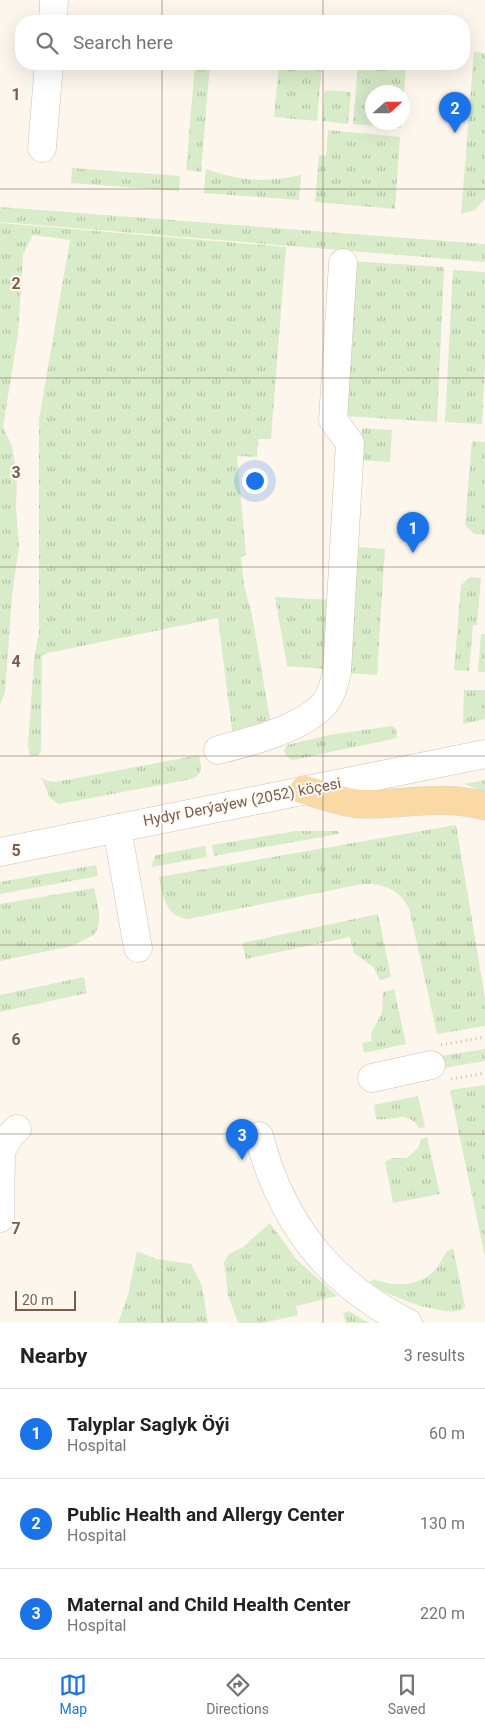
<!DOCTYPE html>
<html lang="en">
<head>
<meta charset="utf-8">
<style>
  :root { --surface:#fff; --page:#f2f2f2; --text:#222; --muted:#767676; --line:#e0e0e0; --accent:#1a73e8 }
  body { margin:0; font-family:Roboto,sans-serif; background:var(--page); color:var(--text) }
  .compass { position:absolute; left:365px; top:85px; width:45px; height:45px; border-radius:50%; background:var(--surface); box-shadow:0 5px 20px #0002; rotate:69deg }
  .scale { position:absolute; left:15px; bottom:12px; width:61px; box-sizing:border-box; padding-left:5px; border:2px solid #7a5c4d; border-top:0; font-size:14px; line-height:18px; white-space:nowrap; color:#7a5c4d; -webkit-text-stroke:4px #fffaf3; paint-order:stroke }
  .you { position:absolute; left:254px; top:480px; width:18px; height:18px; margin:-12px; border:4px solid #fff; border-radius:50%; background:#1a73e8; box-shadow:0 0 0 8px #1a73e833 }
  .badge { display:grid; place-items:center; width:32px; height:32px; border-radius:50%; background:var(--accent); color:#fff; font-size:16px; font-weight:700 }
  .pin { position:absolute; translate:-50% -41px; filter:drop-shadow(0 1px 2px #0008) }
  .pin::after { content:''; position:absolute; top:26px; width:18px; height:15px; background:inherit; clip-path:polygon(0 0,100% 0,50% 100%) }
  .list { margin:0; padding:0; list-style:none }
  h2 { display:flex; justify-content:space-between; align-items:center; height:65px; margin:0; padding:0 20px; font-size:21px }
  h2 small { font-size:16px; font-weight:400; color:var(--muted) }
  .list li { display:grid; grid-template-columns:32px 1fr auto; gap:15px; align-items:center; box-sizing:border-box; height:90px; padding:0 20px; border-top:1px solid var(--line) }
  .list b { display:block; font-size:19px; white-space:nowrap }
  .list p { margin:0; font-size:16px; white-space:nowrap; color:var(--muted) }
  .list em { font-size:16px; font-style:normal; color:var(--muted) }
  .icon { flex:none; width:28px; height:28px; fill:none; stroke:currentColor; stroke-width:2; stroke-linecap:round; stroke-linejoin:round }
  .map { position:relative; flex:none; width:485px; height:1323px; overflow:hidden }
  .search { position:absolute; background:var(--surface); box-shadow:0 5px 20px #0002; left:15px; right:15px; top:15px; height:55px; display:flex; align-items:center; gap:12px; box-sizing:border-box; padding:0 18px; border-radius:20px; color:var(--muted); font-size:19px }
  .sheet { height:335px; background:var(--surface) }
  nav { display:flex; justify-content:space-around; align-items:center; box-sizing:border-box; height:70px; border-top:1px solid var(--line); background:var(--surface); font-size:14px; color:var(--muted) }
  nav a { display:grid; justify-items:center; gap:2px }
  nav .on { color:var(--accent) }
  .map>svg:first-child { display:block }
  .grass { fill:url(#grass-tufts) }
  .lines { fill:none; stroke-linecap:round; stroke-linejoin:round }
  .minor-casing { stroke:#d1beb0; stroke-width:29 }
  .major-casing { stroke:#dad1cd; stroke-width:29 }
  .path { stroke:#d9b8a5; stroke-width:3; stroke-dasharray:1 4; stroke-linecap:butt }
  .minor { stroke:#fff; stroke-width:28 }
  .major { stroke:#fbd9a5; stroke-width:28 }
  .grid { fill:none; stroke:#7a5c4d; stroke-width:1; stroke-opacity:0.55 }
  .labels { text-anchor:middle; stroke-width:4; stroke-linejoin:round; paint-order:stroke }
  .street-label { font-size:15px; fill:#7a5c4d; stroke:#fffaf3 }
  .grid-label { font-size:16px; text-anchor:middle; font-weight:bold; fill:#7a5c4d; stroke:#fffaf3; stroke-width:4; stroke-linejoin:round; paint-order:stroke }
</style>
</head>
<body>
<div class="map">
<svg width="485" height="1323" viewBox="0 0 485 1323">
  <defs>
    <pattern id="grass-tufts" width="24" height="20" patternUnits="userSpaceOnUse" patternTransform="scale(1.25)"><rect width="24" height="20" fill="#d8ecc9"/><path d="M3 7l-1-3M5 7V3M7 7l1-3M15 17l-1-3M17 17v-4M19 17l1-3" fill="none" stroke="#b4c2a5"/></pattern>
  </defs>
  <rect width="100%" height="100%" fill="#fdf6ec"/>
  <g class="grass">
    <path d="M474 52 485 53V199L475 210 461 214Z"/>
    <path d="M195 64H210L201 172 186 170Z"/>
    <path d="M279 64H322L317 121 274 117Z"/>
    <path d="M358 64H406L403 110 402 92H372V122L401 123V128L353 124Z"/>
    <path d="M325 90 351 92 348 124 322 121Z"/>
    <path d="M328 130 400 137 395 209 315 202 319 155 326 156Z"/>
    <path d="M72 168 180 176 179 191 71 183Z"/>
    <path d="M206 169C238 181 268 183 301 175L299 200 204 193Z"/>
    <path d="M0 207 485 244V262L0 222Z"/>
    <path d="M0 223 286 247 271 439H258L257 457 237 456 246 555 241 557 244 585 252 615 271 725 233 738 218 618 48 653 42 656 41 750 39 755 30 756 28 746 34 659 39 632V419L70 240 33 235 23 255 18 334 3 427 12 446 17 476 16 509 19 546 12 596 5 693 0 704Z"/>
    <path d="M350 261 444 267 437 422 345 416Z"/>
    <path d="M453 270 485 272V363L482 424 445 422Z"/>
    <path d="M362 428 392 430 390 462 360 460Z"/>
    <path d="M472 441 485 442V535L474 534 465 525Z"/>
    <path d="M355 547 385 549 377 675 347 673Z"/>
    <path d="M470 577 481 578 477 625H473L469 671 454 670 461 585Z"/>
    <path d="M275 597 330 600 326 669 287 666Z"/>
    <path d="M481 634H485V672H478Z"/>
    <path d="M464 690H485V719L463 724Z"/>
    <path d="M392 726 396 729 397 738 293 760 287 757 284 751 287 745 329 735Z"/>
    <path d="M199 755C201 766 204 774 192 779L59 804 50 798 41 777 47 781 56 782Z"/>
    <path d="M485 780V792L464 784Z"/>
    <path d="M456 825 485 998V1026L437 1034 409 908C399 889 383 883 362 884L188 919C165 916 163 896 159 877Z"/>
    <path d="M296 831H338L339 834 214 856 212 845Z"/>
    <path d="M205 846 207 857 152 867 153 861 156 855Z"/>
    <path d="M96 865 98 876 0 894V882Z"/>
    <path d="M94 888C97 903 104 922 94 935L71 946 0 961V904Z"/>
    <path d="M378 914 391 977 380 980 373 967 354 953 350 937 246 959 242 943Z"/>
    <path d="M84 977 87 993 0 1012V995Z"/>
    <path d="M394 989 406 1044 364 1053 362 1043 372 1041 371 1033 382 1013 383 992Z"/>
    <path d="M485 1049V1061L443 1068 441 1056Z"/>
    <path d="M485 1085V1257L450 1090Z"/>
    <path d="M418 1096 425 1127 419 1128C407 1108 393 1122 376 1119L374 1105Z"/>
    <path d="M427 1137 440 1194 393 1203 385 1162 392 1158H407L418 1148 421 1139Z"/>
    <path d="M270 1223 296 1259 337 1296 296 1306 298 1315 263 1323H238L228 1295 224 1262 229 1254 243 1247Z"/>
    <path d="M453 1248 465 1306C460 1323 383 1296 370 1282L373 1279C394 1287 420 1287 436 1269 443 1260 443 1252 453 1248Z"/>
    <path d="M137 1251 156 1259 191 1264 202 1286 208 1323H118L128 1295Z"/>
    <path d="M349 1311 369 1323H346L343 1313Z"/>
  </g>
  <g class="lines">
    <defs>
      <g id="minor">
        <path d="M53 21 54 0"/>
        <path d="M42 148 49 64"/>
        <path d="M218 750C249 742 302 729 324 704 332 695 334 683 337 672L350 443 333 420 343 263"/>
        <path d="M117 828 138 948"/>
        <path d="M0 852 485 754"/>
        <path d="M372 1078 431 1065"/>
        <path d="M259 1136C281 1221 328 1283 408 1323"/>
        <path d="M0 1218 1 1151 8 1138 17 1129"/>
      </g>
      <path id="major" d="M304 790C322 794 343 803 361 804 402 805 446 794 485 806"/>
    </defs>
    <use href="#minor" class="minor-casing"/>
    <use href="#major" class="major-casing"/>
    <g class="path">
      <path d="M441 1045 485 1037"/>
      <path d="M451 1079 485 1073"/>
    </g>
    <use href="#minor" class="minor"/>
    <use href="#major" class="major"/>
  </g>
  <path class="grid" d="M162 0V21M323 0V21M162 64V1323M323 64V1323M0 189H485M0 378H485M0 567H485M0 756H485M0 945H485M0 1134H485"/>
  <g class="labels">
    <g class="street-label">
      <text transform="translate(242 802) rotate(-11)" y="5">Hydyr Derýaýew (2052) köçesi</text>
    </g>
  </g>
  <g class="grid-label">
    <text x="16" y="100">1</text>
    <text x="16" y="289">2</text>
    <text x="16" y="478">3</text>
    <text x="16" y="667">4</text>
    <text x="16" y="856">5</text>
    <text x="16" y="1045">6</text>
    <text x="16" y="1234">7</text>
  </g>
</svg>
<svg class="compass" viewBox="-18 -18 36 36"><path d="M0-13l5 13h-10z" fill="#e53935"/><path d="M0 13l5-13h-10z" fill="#767676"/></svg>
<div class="scale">20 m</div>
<div class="you"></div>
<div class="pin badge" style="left:413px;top:553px">1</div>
<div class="pin badge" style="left:455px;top:133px">2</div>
<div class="pin badge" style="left:242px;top:1160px">3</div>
<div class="search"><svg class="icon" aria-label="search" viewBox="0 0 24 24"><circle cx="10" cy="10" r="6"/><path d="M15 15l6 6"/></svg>Search here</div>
</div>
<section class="sheet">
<h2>Nearby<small>3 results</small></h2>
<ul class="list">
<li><span class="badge">1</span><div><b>Talyplar Saglyk Öýi</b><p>Hospital</p></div><em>60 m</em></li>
<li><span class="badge">2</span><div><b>Public Health and Allergy Center</b><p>Hospital</p></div><em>130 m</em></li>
<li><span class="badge">3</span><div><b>Maternal and Child Health Center</b><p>Hospital</p></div><em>220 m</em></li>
</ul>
</section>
<nav>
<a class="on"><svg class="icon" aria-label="map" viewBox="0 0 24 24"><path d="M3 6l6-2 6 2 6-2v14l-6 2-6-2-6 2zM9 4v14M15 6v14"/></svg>Map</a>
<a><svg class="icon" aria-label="directions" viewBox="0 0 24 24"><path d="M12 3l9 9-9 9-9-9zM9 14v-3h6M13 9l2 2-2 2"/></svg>Directions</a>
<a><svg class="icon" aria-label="saved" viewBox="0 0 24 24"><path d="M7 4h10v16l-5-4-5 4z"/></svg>Saved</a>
</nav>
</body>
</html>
